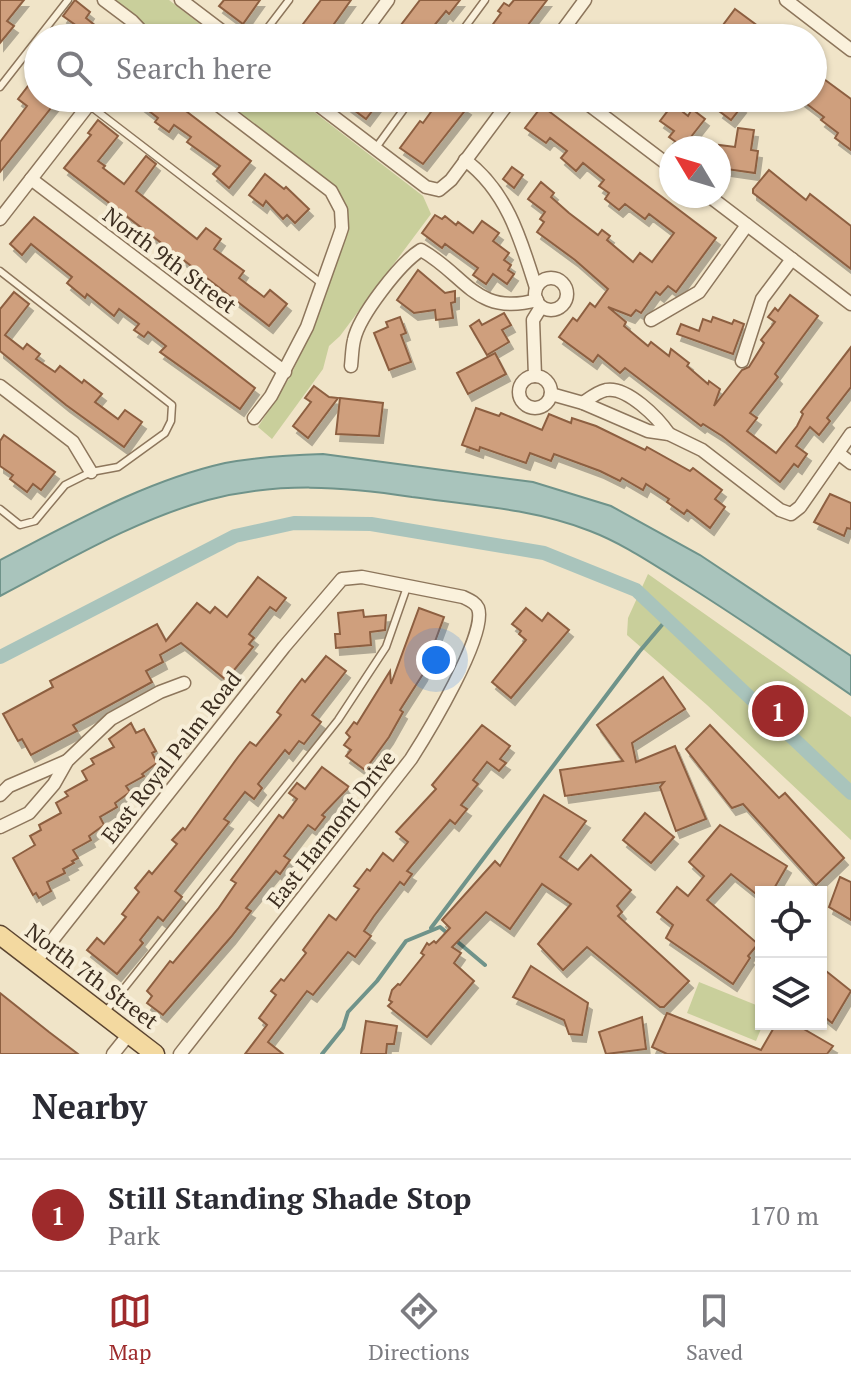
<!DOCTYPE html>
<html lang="en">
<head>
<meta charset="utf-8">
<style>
  :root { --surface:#fff; --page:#f2f2f3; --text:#2b2b33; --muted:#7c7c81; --line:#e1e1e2; --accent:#9e2a2b }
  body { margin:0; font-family:"PT Serif",serif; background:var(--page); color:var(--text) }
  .controls { position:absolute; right:24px; bottom:24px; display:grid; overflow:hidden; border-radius:0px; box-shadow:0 2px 6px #0004 }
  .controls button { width:72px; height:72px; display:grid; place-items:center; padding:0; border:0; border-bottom:2px solid var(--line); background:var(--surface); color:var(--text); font:40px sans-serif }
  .compass { position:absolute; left:659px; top:136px; width:72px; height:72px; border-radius:50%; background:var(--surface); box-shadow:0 2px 6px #0004; rotate:308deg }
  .you { position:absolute; left:436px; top:660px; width:28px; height:28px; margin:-20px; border:6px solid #fff; border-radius:50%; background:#1a73e8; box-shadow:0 0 0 12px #1a73e833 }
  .badge { display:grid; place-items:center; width:52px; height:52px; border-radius:50%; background:var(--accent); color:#fff; font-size:26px; font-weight:700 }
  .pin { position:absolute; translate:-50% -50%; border:4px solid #fff; box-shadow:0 2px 8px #0006 }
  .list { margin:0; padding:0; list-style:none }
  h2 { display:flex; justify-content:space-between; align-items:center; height:104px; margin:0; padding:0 32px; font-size:34px }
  h2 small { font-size:26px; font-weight:400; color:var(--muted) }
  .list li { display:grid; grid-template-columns:52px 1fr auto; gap:24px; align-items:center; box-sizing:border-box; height:112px; padding:0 32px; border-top:2px solid var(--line) }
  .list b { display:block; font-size:30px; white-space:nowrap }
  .list p { margin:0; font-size:26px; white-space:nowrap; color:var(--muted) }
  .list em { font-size:26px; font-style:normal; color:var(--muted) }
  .icon { flex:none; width:44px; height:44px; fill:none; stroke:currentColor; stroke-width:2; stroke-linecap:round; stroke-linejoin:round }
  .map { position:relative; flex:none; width:851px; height:1054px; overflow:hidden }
  .search { position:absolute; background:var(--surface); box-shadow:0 2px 6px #0004; left:24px; right:24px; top:24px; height:88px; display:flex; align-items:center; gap:20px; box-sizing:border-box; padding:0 28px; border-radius:44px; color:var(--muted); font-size:30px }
  .sheet { height:216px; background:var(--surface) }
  nav { display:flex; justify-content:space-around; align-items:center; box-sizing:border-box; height:112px; border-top:2px solid var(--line); background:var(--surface); font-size:22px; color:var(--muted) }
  nav a { display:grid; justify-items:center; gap:4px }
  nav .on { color:var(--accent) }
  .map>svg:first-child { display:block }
  .green { fill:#c9cf9b }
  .water { fill:#a9c4bc; stroke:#6f938a; stroke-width:2 }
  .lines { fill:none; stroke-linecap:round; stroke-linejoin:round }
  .stream { stroke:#6f938a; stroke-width:4 }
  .canal { stroke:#a9c4bc; stroke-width:14 }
  .building { fill:#cf9f7d; stroke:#8d5f41; stroke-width:2; filter:url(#shadow) }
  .service-casing { stroke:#8d765c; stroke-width:9 }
  .minor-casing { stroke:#8d765c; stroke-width:15 }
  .primary-casing { stroke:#5b4430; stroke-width:21 }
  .service { stroke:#faf1dc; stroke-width:6 }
  .minor { stroke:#faf1dc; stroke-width:12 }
  .primary { stroke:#f3d9a0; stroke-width:18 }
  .labels { text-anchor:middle; stroke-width:8; stroke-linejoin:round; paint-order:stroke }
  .street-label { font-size:22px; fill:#3d2e20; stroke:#f7eed8 }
</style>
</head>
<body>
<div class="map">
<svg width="851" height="1054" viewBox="0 0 851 1054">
  <defs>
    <filter id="shadow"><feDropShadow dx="4" dy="7" stdDeviation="0" flood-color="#0004"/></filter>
  </defs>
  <rect width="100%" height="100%" fill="#f0e4c8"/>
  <g class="green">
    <path d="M111 0H169L218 38H157Z"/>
    <path d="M219 98H296L423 196 431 214 340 336 329 346 323 369 272 439 258 427 290 377 312 330 348 229 347 208 336 187Z"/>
    <path d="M648 574 851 717V840L707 705 627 635 628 618Z"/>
    <path d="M699 982 761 1007V1024H763L756 1041 687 1013Z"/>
  </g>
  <path class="water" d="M323 454 533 482 611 506 700 555 851 656V695C796 657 741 619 685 584 654 565 624 544 590 531 534 509 472 505 412 497 343 486 277 482 208 500 135 520 67 561 0 596V560C72 523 145 481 225 463 257 457 290 455 323 454Z"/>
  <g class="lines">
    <g class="stream">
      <path d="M431 928 639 652 667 619"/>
      <path d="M322 1054 343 1028 348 1012 377 981 406 941 440 927 485 965"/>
    </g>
    <path class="canal" d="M0 657 235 536 294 523 371 524 544 553 636 590 851 793"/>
  </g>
  <g class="building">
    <path d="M0 0H24L7 21 14 26 0 43Z"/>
    <path d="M75 0 90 12 86 18 111 38H74L81 29 63 16Z"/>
    <path d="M224 0H260L243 24 219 6Z"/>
    <path d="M321 0H351L324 38H287L297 26 300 28Z"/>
    <path d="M420 0H460L449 14 446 11 424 38H391Z"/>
    <path d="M514 0H547L518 38H483L501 13 498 11 504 3 509 6Z"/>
    <path d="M735 9 774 38H732L720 29Z"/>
    <path d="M813 71 851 99V150L835 138 838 133 821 120 824 117 799 98H813Z"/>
    <path d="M38 73V98H59L0 172V142L27 106 18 99Z"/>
    <path d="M132 98H169L251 161 229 188 213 174 220 166 187 142 191 137 174 125 169 132 155 122 158 118Z"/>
    <path d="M338 98H382L366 119Z"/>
    <path d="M451 98 467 108 423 164 400 148 420 121 423 123 436 105 443 110Z"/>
    <path d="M729 98 742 106 731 120 719 111Z"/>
    <path d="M673 104 688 116 692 109 705 119 683 147 669 137 674 131 660 121Z"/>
    <path d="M542 106 716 238 676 292 668 286 660 295 656 292 641 313 636 310 631 316 608 307 626 322 624 326 648 346 651 342 669 356 671 349 689 363 687 366 708 384 709 381 720 389 714 406 742 370 749 367 764 343 761 340 775 322 768 317 775 308 778 311 790 295 818 316 775 374 778 377 750 413 757 418 747 431 776 453 797 426 803 414 801 412 851 347V387L827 418 830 421 819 435 810 427 796 446 807 454 798 467 794 464 780 482 722 436 703 424 701 426 625 368 620 373 598 355 593 362 559 337 573 318 577 321 590 303 595 307 608 289 575 260 537 232 544 222 540 219 545 212 528 199 541 182 554 193 551 197 569 213 598 235 602 230 610 236 607 240 633 262 640 253 652 262 674 233 649 214 645 219 625 204 619 210 605 199 609 193 599 186 604 180 583 163 576 171 561 158 567 151 550 138 546 143 525 128Z"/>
    <path d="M98 120 118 136 98 161 105 166 103 168 124 184 146 156 156 164 136 191 197 239 206 228 221 239 214 249 244 271 239 278 264 297 270 290 287 304 269 326 64 168 91 135 88 133Z"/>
    <path d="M738 128 754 130 751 150 758 151 755 173 719 168V145L735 147Z"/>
    <path d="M512 167 523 175 514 188 503 179Z"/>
    <path d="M769 170 806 200 810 194 851 226V269L753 193V189Z"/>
    <path d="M265 174 284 189 286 187 309 209 295 223 287 215 283 219 266 201 263 206 249 195Z"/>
    <path d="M435 215 442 219 445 216 456 225 458 222 473 233 482 221 499 233 493 241 509 253 504 260 511 265 508 270 514 274 507 284 493 274 486 284 473 275 478 268 445 244 442 248 422 233Z"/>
    <path d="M34 217 255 388 240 409 160 352 166 346 148 332 144 337 134 330 139 324 119 309 114 316 87 294 85 298 67 283 72 277 31 244 22 255 10 244Z"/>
    <path d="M418 270 445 293 455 291V302L451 303 453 318 436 320 435 310 414 313 397 300Z"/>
    <path d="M14 292 29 304 5 335 23 349 27 344 40 354 36 359 55 372 60 366 82 383 84 380 102 394 95 402 118 419 125 410 142 422 124 447 66 405 0 351V309Z"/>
    <path d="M504 313 511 325 502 330 509 342 487 355 470 326 479 320 482 325Z"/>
    <path d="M400 317 406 333 401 335 411 362 389 370 374 333 388 327 386 322Z"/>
    <path d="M713 317 732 324 734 320 744 324 733 354 677 334 681 324 699 331 703 319 711 322Z"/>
    <path d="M495 353 506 374 468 394 457 373Z"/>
    <path d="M314 386 329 397 338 398 308 438 293 426 311 402 305 398Z"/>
    <path d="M340 398 383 403 379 436 336 434Z"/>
    <path d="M476 408 499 416 501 413 542 430 549 414 571 423 572 418 596 426 645 450 647 447 690 471 693 468 722 490 715 499 725 507 710 528 687 510 684 514 667 502 669 499 646 484 643 490 622 478 620 481 600 471 554 454 551 461 530 453 526 463 480 447 479 451 462 445Z"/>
    <path d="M4 435 55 472 41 490 33 484 27 492 10 479 13 475 0 466V441Z"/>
    <path d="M830 494 851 503V529L847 528 844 536 814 522Z"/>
    <path d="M258 577 286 598 276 611 270 607 249 634 254 638 249 644 253 647 226 680 181 643 160 655 163 662 146 671 152 682 73 725 77 731 31 755 22 739 18 741 3 714 53 687 50 681 157 624 166 641 197 603 210 613 215 607 227 617Z"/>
    <path d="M419 608 444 617 423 674 400 710 403 712 389 737 365 770 346 756 351 750 344 745 350 737 346 733 354 722 357 724 390 671 391 684Z"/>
    <path d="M526 608 542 621 548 613 569 630 511 698 492 682 526 640 519 634 521 631 512 624Z"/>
    <path d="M363 610 364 617 386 615 385 630 370 632 371 645 336 648 335 634H340L338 613Z"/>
    <path d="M326 656 346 671 312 715 321 722 304 744 299 741 289 754 285 750 258 784 262 788 254 799 245 792 224 819 229 822 175 891 182 897 163 921 158 917 140 940 143 943 117 974 87 950 97 938 104 944 126 917 122 914 139 892 135 888 149 871 152 874 177 844 172 840 183 828 185 830 238 757 250 742 256 746 281 715 277 712 288 697 302 679 305 682Z"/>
    <path d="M663 677 685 709 632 743 636 762 675 746 706 819 676 831 660 787 664 782 565 796 560 770 623 761 597 725Z"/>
    <path d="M131 723 136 733 144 729 156 751 152 753 157 763 142 774 144 776 126 786 130 792 115 803 117 807 100 817 104 825 89 836 91 840 73 850 78 858 72 861 74 863 63 869 65 873 47 882 51 891 39 898 36 893 33 895 13 858 35 845 30 836 41 830 39 825 61 813 56 803 68 796 65 792 87 780 82 771 94 764 91 759 114 747 109 739Z"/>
    <path d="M482 725 510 746 500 759 506 763 499 771 487 762 473 780 478 784 461 805 467 809 455 824 450 820 407 871 412 874 404 885 400 882 374 916 364 931 371 936 355 957 348 952 313 995 307 991 268 1042 283 1054H245L267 1025 259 1018 276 995 271 991 281 979 284 981 306 953 303 950 329 915 336 920 359 889 354 886 367 869 370 871 383 853 393 861 408 842 396 832 436 789 432 785Z"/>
    <path d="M710 725 779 798 785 793 844 858 816 885 743 804 732 808 686 749Z"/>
    <path d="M322 767 349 787 322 815 325 817 315 830 308 825 284 856 290 860 280 874 276 871 246 908 251 911 231 937 163 1015 147 1003 152 996 147 991 170 961 173 963 218 909 236 883 231 880 251 853 279 815 283 818 297 799 289 793 297 783 305 789Z"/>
    <path d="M544 795 586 821 560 857 578 870 591 855 631 890 617 906 622 912 618 916 689 981 664 1007H660L587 947 563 970 538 944 571 904 542 884 510 929 486 912 452 947 461 953 454 963 474 981 427 1037 388 1006 392 1002 389 1000 392 990 398 984 400 985 424 955 421 953 427 943 429 945 434 941 436 943 450 928 442 920 495 861 500 866Z"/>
    <path d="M645 813 674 837 651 863 623 840Z"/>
    <path d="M720 825 787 866 772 892H761V898L731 874 707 900 758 944 748 956 750 958 733 984 666 938 673 925 657 912 677 887 688 896 704 876 689 862Z"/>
    <path d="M840 877 851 882V920L829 907Z"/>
    <path d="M531 966 588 1003 582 1035 569 1034 564 1020 513 997Z"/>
    <path d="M821 967 851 991 832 1023 821 1014Z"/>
    <path d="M0 993 49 1032 78 1054H0Z"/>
    <path d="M667 1013 761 1050 776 1024H795L833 1046 827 1054H667L652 1047Z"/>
    <path d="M642 1017 646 1049 606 1054 599 1032Z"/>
    <path d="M366 1021 397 1026 394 1044H387L386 1054H361Z"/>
  </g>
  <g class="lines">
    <defs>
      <g id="service">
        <path d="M260 38 289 0"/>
        <path d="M457 38 485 0"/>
        <path d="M0 87 68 0"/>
        <path d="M89 105 321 283"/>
        <path d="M375 149 412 98"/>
        <path d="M0 271 172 405 171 421 165 433 118 467 91 472 65 485 35 521 20 525 0 509"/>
        <path d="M106 1011 338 720 386 647 407 587"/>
      </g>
      <g id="minor">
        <path d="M104 0 132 21 148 38"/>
        <path d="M181 0 231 38"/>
        <path d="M786 0 851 50"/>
        <path d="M360 38 388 0"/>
        <path d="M557 38 585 0"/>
        <path d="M209 98 331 191 341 210 342 228 339 237 307 327 271 396 254 418"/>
        <path d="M309 98 426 187 439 190 451 180 512 98"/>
        <path d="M580 98 671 167"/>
        <path d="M465 160C507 191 521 240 536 288"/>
        <path d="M31 179 285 372"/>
        <path d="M709 196 851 304"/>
        <path d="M0 219 94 98"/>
        <circle cx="551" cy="294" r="16"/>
        <path d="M651 320 699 292 747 225"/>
        <path d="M742 361 762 299 792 259"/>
        <path d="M351 366C352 357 352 348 354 340 359 316 400 263 421 250 466 275 476 317 537 300"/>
        <path d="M535 376 533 320 541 307"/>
        <circle cx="535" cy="392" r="16"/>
        <path d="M0 386 73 442 91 472"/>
        <path d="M551 394 583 403 648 431 669 434 702 450 780 510 791 514 800 507 851 434"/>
        <path d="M583 403C590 398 597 392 606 390 627 386 658 418 669 434"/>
        <path d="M838 453 851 463"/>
        <path d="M0 795 9 786 67 761"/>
        <path d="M0 827 29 813 54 784 67 761 111 719 160 692 184 683"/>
        <path d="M35 962 284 647 342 579 362 577 463 597C469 600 475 602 478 608 488 634 427 734 411 759L180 1054"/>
        <path d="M113 1054 129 1034"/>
      </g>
      <path id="primary" d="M0 935 155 1054"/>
    </defs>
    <use href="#service" class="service-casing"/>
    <use href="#minor" class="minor-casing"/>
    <use href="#primary" class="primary-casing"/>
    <use href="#service" class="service"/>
    <use href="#minor" class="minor"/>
    <use href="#primary" class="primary"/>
  </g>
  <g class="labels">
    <g class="street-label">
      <text transform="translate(170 260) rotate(37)" y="8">North 9th Street</text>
      <text transform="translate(171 757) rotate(-52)" y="8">East Royal Palm Road</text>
      <text transform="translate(331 829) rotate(-52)" y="8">East Harmont Drive</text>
      <text transform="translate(92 976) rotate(37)" y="8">North 7th Street</text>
    </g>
  </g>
</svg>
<div class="controls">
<button><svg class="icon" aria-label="locate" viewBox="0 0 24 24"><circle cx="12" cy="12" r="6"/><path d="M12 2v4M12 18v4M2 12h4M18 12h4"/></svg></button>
<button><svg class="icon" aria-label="layers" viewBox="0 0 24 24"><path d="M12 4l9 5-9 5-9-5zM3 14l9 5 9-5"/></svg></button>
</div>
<svg class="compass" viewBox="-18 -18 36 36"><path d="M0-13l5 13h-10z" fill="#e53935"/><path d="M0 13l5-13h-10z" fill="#7c7c81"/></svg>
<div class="you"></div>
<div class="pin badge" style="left:778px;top:711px">1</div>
<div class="search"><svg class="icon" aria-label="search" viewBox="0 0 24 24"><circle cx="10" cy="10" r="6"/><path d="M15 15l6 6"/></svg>Search here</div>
</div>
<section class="sheet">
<h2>Nearby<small></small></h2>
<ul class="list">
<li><span class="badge">1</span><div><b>Still Standing Shade Stop</b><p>Park</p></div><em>170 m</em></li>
</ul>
</section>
<nav>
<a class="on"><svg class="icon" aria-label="map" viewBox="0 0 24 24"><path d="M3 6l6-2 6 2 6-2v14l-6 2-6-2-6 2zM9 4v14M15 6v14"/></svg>Map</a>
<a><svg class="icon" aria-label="directions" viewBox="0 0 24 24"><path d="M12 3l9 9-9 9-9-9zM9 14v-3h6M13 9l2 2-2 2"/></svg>Directions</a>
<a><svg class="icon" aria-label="saved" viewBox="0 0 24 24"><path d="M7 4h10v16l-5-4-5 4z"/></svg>Saved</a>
</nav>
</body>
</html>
